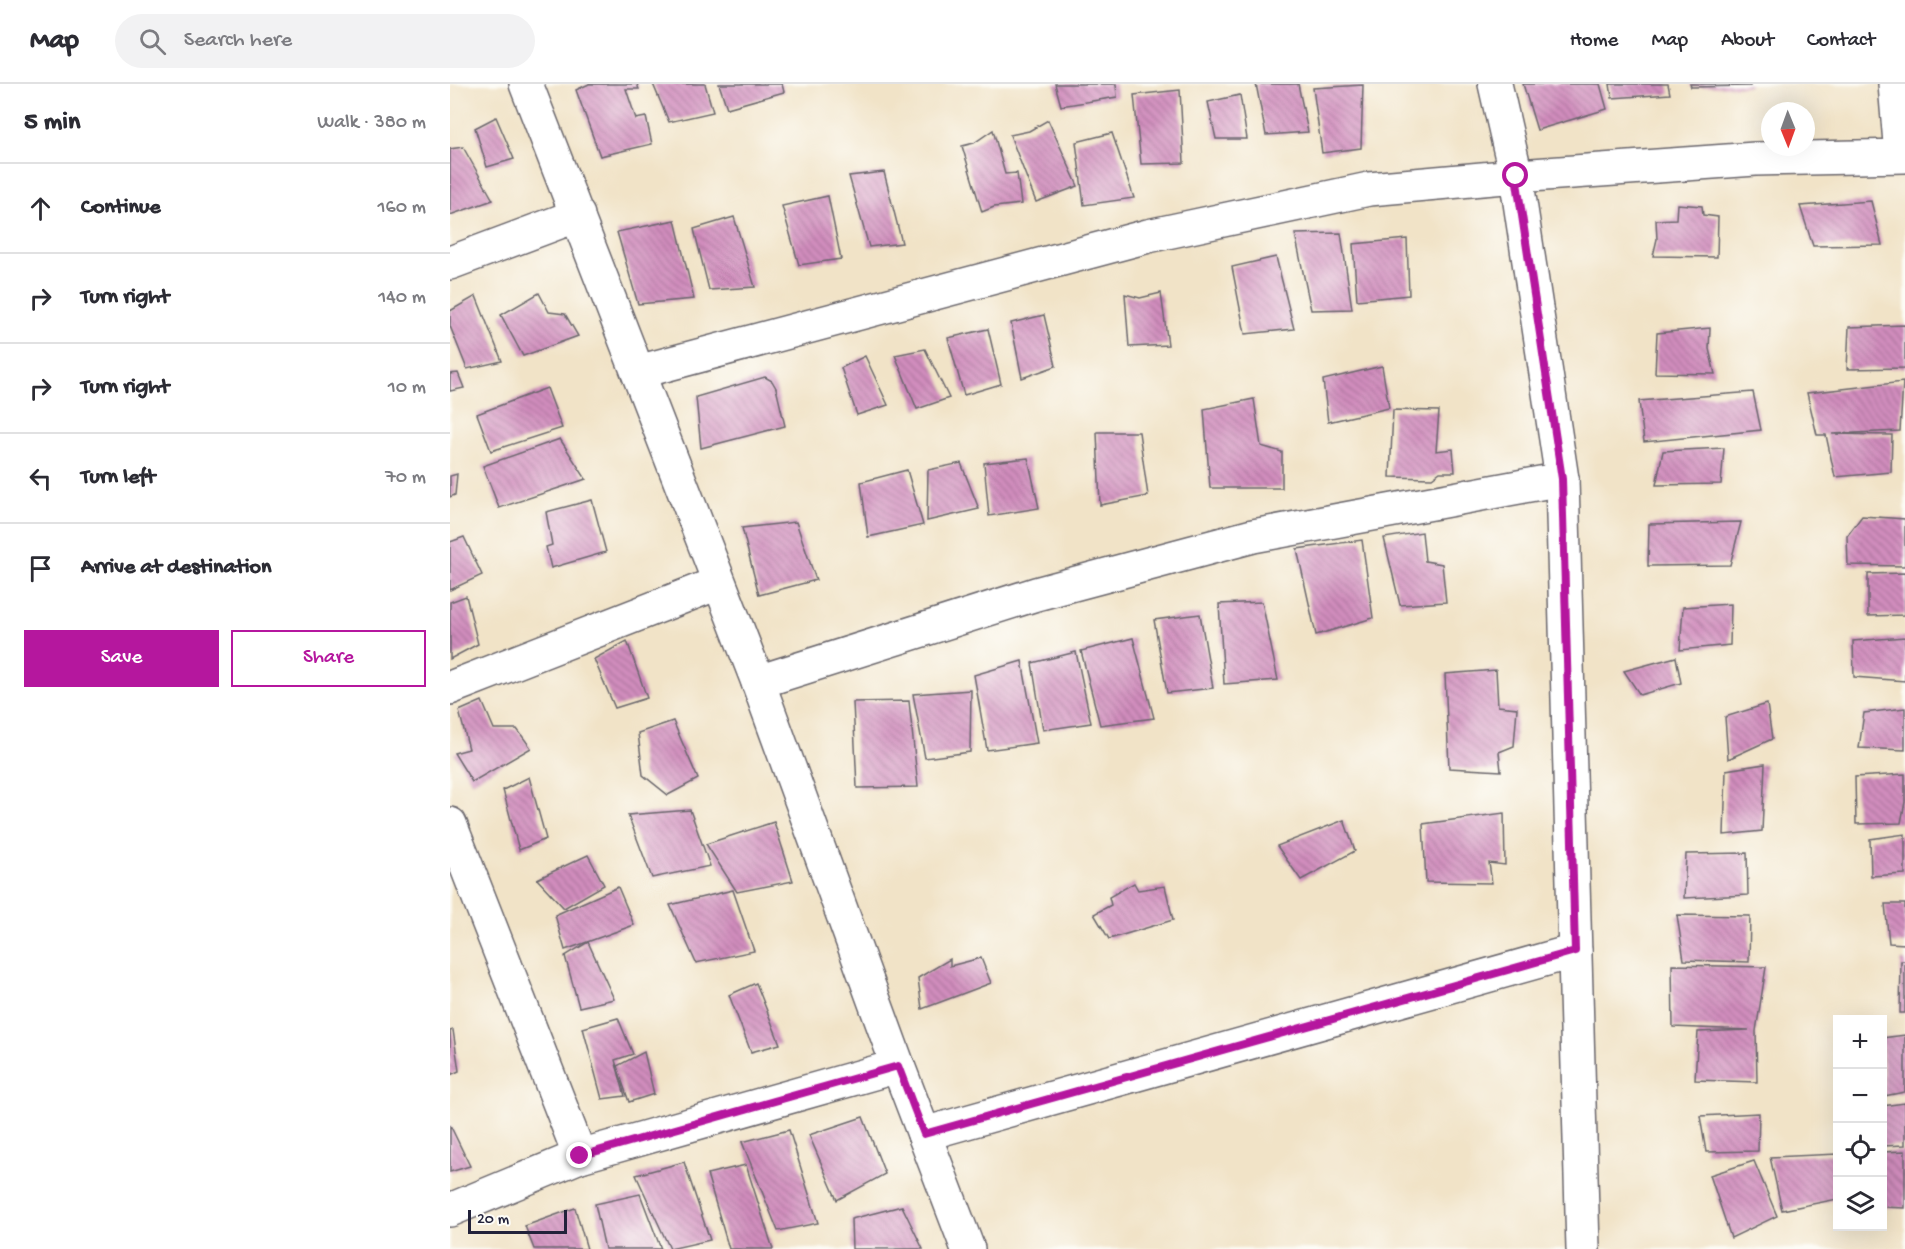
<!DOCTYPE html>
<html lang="en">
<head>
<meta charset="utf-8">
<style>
  :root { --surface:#fff; --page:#f2f2f3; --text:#2b2b33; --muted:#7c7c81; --line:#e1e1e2; --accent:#b5179e }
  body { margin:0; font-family:"Gochi Hand",sans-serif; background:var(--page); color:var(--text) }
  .controls { position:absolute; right:18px; bottom:18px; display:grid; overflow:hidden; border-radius:0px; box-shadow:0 6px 24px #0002 }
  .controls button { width:54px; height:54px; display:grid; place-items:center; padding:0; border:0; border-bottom:2px solid var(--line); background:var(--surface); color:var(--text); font:30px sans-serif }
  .compass { position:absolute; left:1311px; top:18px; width:54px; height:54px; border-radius:50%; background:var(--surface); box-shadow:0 6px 24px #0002; rotate:179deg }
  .scale { position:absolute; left:18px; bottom:15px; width:99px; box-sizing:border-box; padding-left:6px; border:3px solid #22223b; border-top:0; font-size:16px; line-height:21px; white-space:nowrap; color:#22223b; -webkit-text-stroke:4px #fdfcf7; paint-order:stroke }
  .stop { position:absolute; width:18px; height:18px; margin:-14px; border:4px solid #b5179e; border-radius:50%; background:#fff }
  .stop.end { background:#b5179e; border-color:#fff; box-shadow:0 2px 6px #0008 }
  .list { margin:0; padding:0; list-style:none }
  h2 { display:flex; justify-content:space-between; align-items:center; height:78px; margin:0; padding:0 24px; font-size:26px }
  h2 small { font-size:20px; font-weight:400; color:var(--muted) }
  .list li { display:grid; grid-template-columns:39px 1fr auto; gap:18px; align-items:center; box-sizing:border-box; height:90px; padding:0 24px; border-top:2px solid var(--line) }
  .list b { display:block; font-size:22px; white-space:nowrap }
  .list em { font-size:20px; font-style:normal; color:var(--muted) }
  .actions { display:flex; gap:12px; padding:18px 24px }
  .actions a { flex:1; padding:14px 0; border:2px solid var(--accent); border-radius:0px; text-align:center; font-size:21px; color:var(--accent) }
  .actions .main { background:var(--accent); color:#fff }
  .icon { flex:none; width:33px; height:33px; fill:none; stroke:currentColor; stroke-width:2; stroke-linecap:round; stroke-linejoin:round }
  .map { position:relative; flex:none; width:1455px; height:1165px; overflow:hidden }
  header { display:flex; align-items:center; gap:36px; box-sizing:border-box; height:84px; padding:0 30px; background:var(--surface); border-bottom:2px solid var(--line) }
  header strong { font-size:28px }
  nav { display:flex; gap:33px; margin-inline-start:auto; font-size:21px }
  .search { width:420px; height:54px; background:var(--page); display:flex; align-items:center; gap:15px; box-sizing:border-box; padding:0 21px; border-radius:33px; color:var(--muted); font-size:22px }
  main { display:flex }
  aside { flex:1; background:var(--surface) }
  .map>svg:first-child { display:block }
  .building { fill:url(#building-back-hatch) }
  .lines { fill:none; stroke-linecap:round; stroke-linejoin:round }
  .minor-casing { stroke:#6a666c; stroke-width:36 }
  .minor { stroke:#fff; stroke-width:33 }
  .route { stroke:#b5179e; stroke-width:8 }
</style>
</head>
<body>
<header>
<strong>Map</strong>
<div class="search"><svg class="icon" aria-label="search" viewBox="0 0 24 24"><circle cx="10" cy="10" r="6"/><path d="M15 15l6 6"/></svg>Search here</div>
<nav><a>Home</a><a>Map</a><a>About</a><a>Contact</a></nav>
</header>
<main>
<aside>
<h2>5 min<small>Walk · 380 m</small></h2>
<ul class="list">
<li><svg class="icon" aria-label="ahead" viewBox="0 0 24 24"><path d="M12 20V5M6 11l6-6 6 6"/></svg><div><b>Continue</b></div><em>160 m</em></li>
<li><svg class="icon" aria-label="right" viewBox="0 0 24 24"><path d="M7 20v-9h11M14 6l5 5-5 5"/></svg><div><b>Turn right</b></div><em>140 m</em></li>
<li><svg class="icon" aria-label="right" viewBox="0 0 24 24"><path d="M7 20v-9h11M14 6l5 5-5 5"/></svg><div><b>Turn right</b></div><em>10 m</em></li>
<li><svg class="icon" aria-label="left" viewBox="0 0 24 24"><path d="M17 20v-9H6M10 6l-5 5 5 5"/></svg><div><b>Turn left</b></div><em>70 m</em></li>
<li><svg class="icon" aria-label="arrive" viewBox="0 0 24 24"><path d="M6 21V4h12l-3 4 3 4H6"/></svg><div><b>Arrive at destination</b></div></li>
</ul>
<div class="actions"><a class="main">Save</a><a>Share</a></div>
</aside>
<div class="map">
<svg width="1455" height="1165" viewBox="0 0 1455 1165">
  <defs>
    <pattern id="building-back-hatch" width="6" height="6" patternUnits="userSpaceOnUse" patternTransform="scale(1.5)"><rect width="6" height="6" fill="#d18dbd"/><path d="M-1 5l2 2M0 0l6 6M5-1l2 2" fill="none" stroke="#a9739b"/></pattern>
  </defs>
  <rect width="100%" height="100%" fill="#fdfcf7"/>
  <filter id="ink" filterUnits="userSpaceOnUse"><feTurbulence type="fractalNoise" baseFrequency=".0167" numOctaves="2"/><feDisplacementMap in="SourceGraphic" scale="12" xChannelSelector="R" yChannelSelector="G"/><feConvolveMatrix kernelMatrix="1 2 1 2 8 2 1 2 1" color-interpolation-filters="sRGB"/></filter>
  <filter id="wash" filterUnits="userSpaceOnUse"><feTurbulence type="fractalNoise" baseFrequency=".008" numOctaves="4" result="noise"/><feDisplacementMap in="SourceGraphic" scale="24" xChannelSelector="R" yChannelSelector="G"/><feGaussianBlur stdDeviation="1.35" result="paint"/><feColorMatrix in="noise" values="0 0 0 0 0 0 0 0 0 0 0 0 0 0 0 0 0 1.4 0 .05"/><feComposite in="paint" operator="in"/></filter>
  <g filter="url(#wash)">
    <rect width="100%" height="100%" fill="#f1e3c7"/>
    <g id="blocks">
      <g class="building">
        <path d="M139 0H187L189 5H176L186 35 196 33 202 60 150 72 126 6Z"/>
        <path d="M203 0H255L263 28 219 38Z"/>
        <path d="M269 0H332L334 8 277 24Z"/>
        <path d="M605 0H666L667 13 611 22Z"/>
        <path d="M806 0H848L858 48 816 51Z"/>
        <path d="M1073 0H1150L1157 25 1087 46Z"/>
        <path d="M1160 0H1218L1220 10 1162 14Z"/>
        <path d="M1240 0H1300V2L1241 3Z"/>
        <path d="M913 1 911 64 872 69 863 4Z"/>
        <path d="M730 6 734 79 691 80 684 11Z"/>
        <path d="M790 11 797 55H766L758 18Z"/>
        <path d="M46 33 64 75 37 83 25 44Z"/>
        <path d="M598 36 628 102 586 118 560 51 579 47Z"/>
        <path d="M543 46 555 90 567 89 571 120 544 123 532 128 512 62 524 59Z"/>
        <path d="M662 49 684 114 634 121 626 58Z"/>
        <path d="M13 63 43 116 0 131V65Z"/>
        <path d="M434 88 452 159 419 163 399 92Z"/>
        <path d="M378 112 391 175 349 181 332 122Z"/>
        <path d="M1421 117 1432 161 1363 162 1350 122Z"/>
        <path d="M1227 120 1252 122 1253 131 1268 133 1267 173 1203 172 1207 155 1206 136 1226 135Z"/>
        <path d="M284 133 305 203 259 206 244 145Z"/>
        <path d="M225 136 244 215 188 220 167 148Z"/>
        <path d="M891 149 902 225 861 226 845 150Z"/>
        <path d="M957 155 959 211 907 216 903 160Z"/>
        <path d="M826 173 844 245 795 250 782 183Z"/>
        <path d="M89 209 99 228 115 230 128 252 73 272 51 231Z"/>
        <path d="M711 209 718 261 679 263 675 210 690 214Z"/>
        <path d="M26 212 52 277 17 285 0 242V227Z"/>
        <path d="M594 231 606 282 572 294 561 239Z"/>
        <path d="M1455 241V284L1397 285 1399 243Z"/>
        <path d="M1260 244 1259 265 1265 290 1205 289 1207 249Z"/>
        <path d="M538 245 551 300 514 311 498 254Z"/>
        <path d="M475 265 499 314 467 325 445 271Z"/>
        <path d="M415 272 438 321 407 331 391 284Z"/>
        <path d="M932 282 939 324 878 338 873 296Z"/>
        <path d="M8 289 14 304 0 307V290Z"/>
        <path d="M315 293 322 297 326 304 335 342 251 364 246 313Z"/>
        <path d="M1453 298 1450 347 1382 350 1442 351 1441 388 1385 393 1376 351H1367L1357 309Z"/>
        <path d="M97 304 112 344 41 367 27 330Z"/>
        <path d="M1303 308 1311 346 1194 358 1189 317Z"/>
        <path d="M804 315 811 362 832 368V404H760L754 325Z"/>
        <path d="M943 326 989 327 986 367 1003 365 1005 388H990L982 394 940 393Z"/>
        <path d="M647 348H689L698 412 650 421Z"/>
        <path d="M110 355 136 395 49 424 33 382Z"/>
        <path d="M1274 364 1271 400 1206 401 1213 367Z"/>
        <path d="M578 374 589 424 539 432 534 379Z"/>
        <path d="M511 379 529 425 477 437 478 386Z"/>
        <path d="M457 386 473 441 418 453 411 398Z"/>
        <path d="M7 390 5 411 0 413V392Z"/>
        <path d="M142 416 156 468 101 484 96 463 102 461 96 428Z"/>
        <path d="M1412 432 1455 435V482L1398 481 1397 452Z"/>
        <path d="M346 438 366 496 309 511 292 444Z"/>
        <path d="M1291 438 1280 481 1198 482 1199 440Z"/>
        <path d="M972 448 975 477 992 480 996 518 950 521 934 454Z"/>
        <path d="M14 453 32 491 0 506V458Z"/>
        <path d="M912 456 923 534 866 551 847 465Z"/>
        <path d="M1455 489V531L1418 532V490Z"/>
        <path d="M16 512 28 560 0 575V518Z"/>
        <path d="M812 518 828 596 774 600 769 520Z"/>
        <path d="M1281 520 1280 561 1230 566 1233 523Z"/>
        <path d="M750 530 763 604 717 609 704 536Z"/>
        <path d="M1455 553V597L1404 593 1403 557Z"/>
        <path d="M683 554 704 634 650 641 631 567Z"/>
        <path d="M177 557 197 614 165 624 144 575Z"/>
        <path d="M626 568 641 639 593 646 582 579Z"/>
        <path d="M1226 573 1231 599 1190 611 1174 587Z"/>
        <path d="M572 577 587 659 537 666 524 591Z"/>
        <path d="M1046 586 1048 622 1067 624 1064 662 1049 668 1051 687 999 684 995 590Z"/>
        <path d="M521 606 520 668 475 674 463 610Z"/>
        <path d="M32 617 44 645H67L81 664 22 698 4 669 19 665 9 627Z"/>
        <path d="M459 617 468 703 407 704 403 618Z"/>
        <path d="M1317 620 1322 655 1278 675 1275 633Z"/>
        <path d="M1455 624V666L1409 664 1414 629Z"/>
        <path d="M223 637 248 695 218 711 193 691 188 649Z"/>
        <path d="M1315 680 1312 747 1274 751 1276 686Z"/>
        <path d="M1455 690V718L1451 739 1406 740 1405 693Z"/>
        <path d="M79 693 96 755 69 766 53 706Z"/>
        <path d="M240 726 260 782 202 794 178 731Z"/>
        <path d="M1054 729 1055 781 1039 779 1042 799 976 798 973 740Z"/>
        <path d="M894 736 905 767 851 796 827 762Z"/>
        <path d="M324 738 343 797 287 808 256 760Z"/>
        <path d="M1455 750V790L1421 792 1420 755Z"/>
        <path d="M1297 769 1298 811 1234 814 1236 770Z"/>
        <path d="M138 771 154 801 114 824 87 795Z"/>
        <path d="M684 799 688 806 715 802 723 836 659 855 644 830 661 821 659 813Z"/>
        <path d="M168 803 184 841 115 866 105 831Z"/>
        <path d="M283 806 304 867 246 879 220 821Z"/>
        <path d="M1435 820H1455V860L1439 859Z"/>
        <path d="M1227 831 1300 832 1299 878 1234 876Z"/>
        <path d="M138 858 164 915 129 923 115 872Z"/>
        <path d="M531 874 541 899 472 925 468 894 500 875V882Z"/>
        <path d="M1451 877H1455V929H1450Z"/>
        <path d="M1222 881 1316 883 1306 947 1307 998 1245 996 1248 948 1299 946 1223 943Z"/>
        <path d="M306 899 330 960 301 968 279 911Z"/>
        <path d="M168 934 183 970 165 976 175 1012 152 1015 133 944Z"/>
        <path d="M3 946 9 987 0 991V947Z"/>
        <path d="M1455 951V1008L1434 1012 1432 954Z"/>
        <path d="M194 968 204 1010 179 1018 167 982Z"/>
        <path d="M1455 1019V1061L1432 1062V1022Z"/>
        <path d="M1309 1029 1308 1067 1256 1068 1250 1032Z"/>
        <path d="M413 1033 435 1090 387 1116 359 1051Z"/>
        <path d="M0 1041 20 1082 0 1088Z"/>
        <path d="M339 1046 368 1139 328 1147 292 1058Z"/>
        <path d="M1455 1067V1124L1432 1123V1068Z"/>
        <path d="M1388 1070V1115L1332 1126 1320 1073Z"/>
        <path d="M1304 1077 1327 1132 1281 1154 1260 1091Z"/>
        <path d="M234 1078 260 1156 220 1165 186 1091Z"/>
        <path d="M296 1081 323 1165H279L257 1090Z"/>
        <path d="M190 1110 211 1165H155L145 1120Z"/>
        <path d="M452 1122 473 1165H402L401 1135Z"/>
        <path d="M125 1124 137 1165H84L75 1142Z"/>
      </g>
    </g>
  </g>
  <g filter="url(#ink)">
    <use href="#blocks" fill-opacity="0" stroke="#6a666c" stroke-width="1.5"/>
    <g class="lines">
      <defs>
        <g id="minor">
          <path d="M76 0 308 598 448 982 518 1165"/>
          <path d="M1045 0 1066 92 1112 395 1133 1165"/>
          <path d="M1445 0 1451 71"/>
          <path d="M0 179 128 131"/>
          <path d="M188 288 698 152 919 105 1066 92 1305 75 1455 72"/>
          <path d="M308 598 586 510 803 452 1112 395"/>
          <path d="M0 604 268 499"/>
          <path d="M0 740 130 1072"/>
          <path d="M474 1050 1125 867"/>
          <path d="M0 1126 130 1072 448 982"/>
        </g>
      </defs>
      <use href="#minor" class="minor-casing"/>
      <use href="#minor" class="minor"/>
    </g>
  </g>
  <g class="lines" filter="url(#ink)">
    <path class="route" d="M130 1072 448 982 474 1050 1125 867 1112 395 1066 92"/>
  </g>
</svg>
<div class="controls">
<button>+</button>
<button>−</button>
<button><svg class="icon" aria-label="locate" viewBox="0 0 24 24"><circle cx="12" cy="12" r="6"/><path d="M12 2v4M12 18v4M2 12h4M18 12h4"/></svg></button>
<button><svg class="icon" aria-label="layers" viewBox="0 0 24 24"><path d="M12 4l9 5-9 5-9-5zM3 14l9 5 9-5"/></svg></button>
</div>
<svg class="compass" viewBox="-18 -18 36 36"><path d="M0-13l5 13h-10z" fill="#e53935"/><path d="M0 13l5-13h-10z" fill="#7c7c81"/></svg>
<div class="scale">20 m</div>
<div class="stop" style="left:1066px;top:92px"></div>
<div class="stop end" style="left:130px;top:1072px"></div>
</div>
</main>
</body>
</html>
